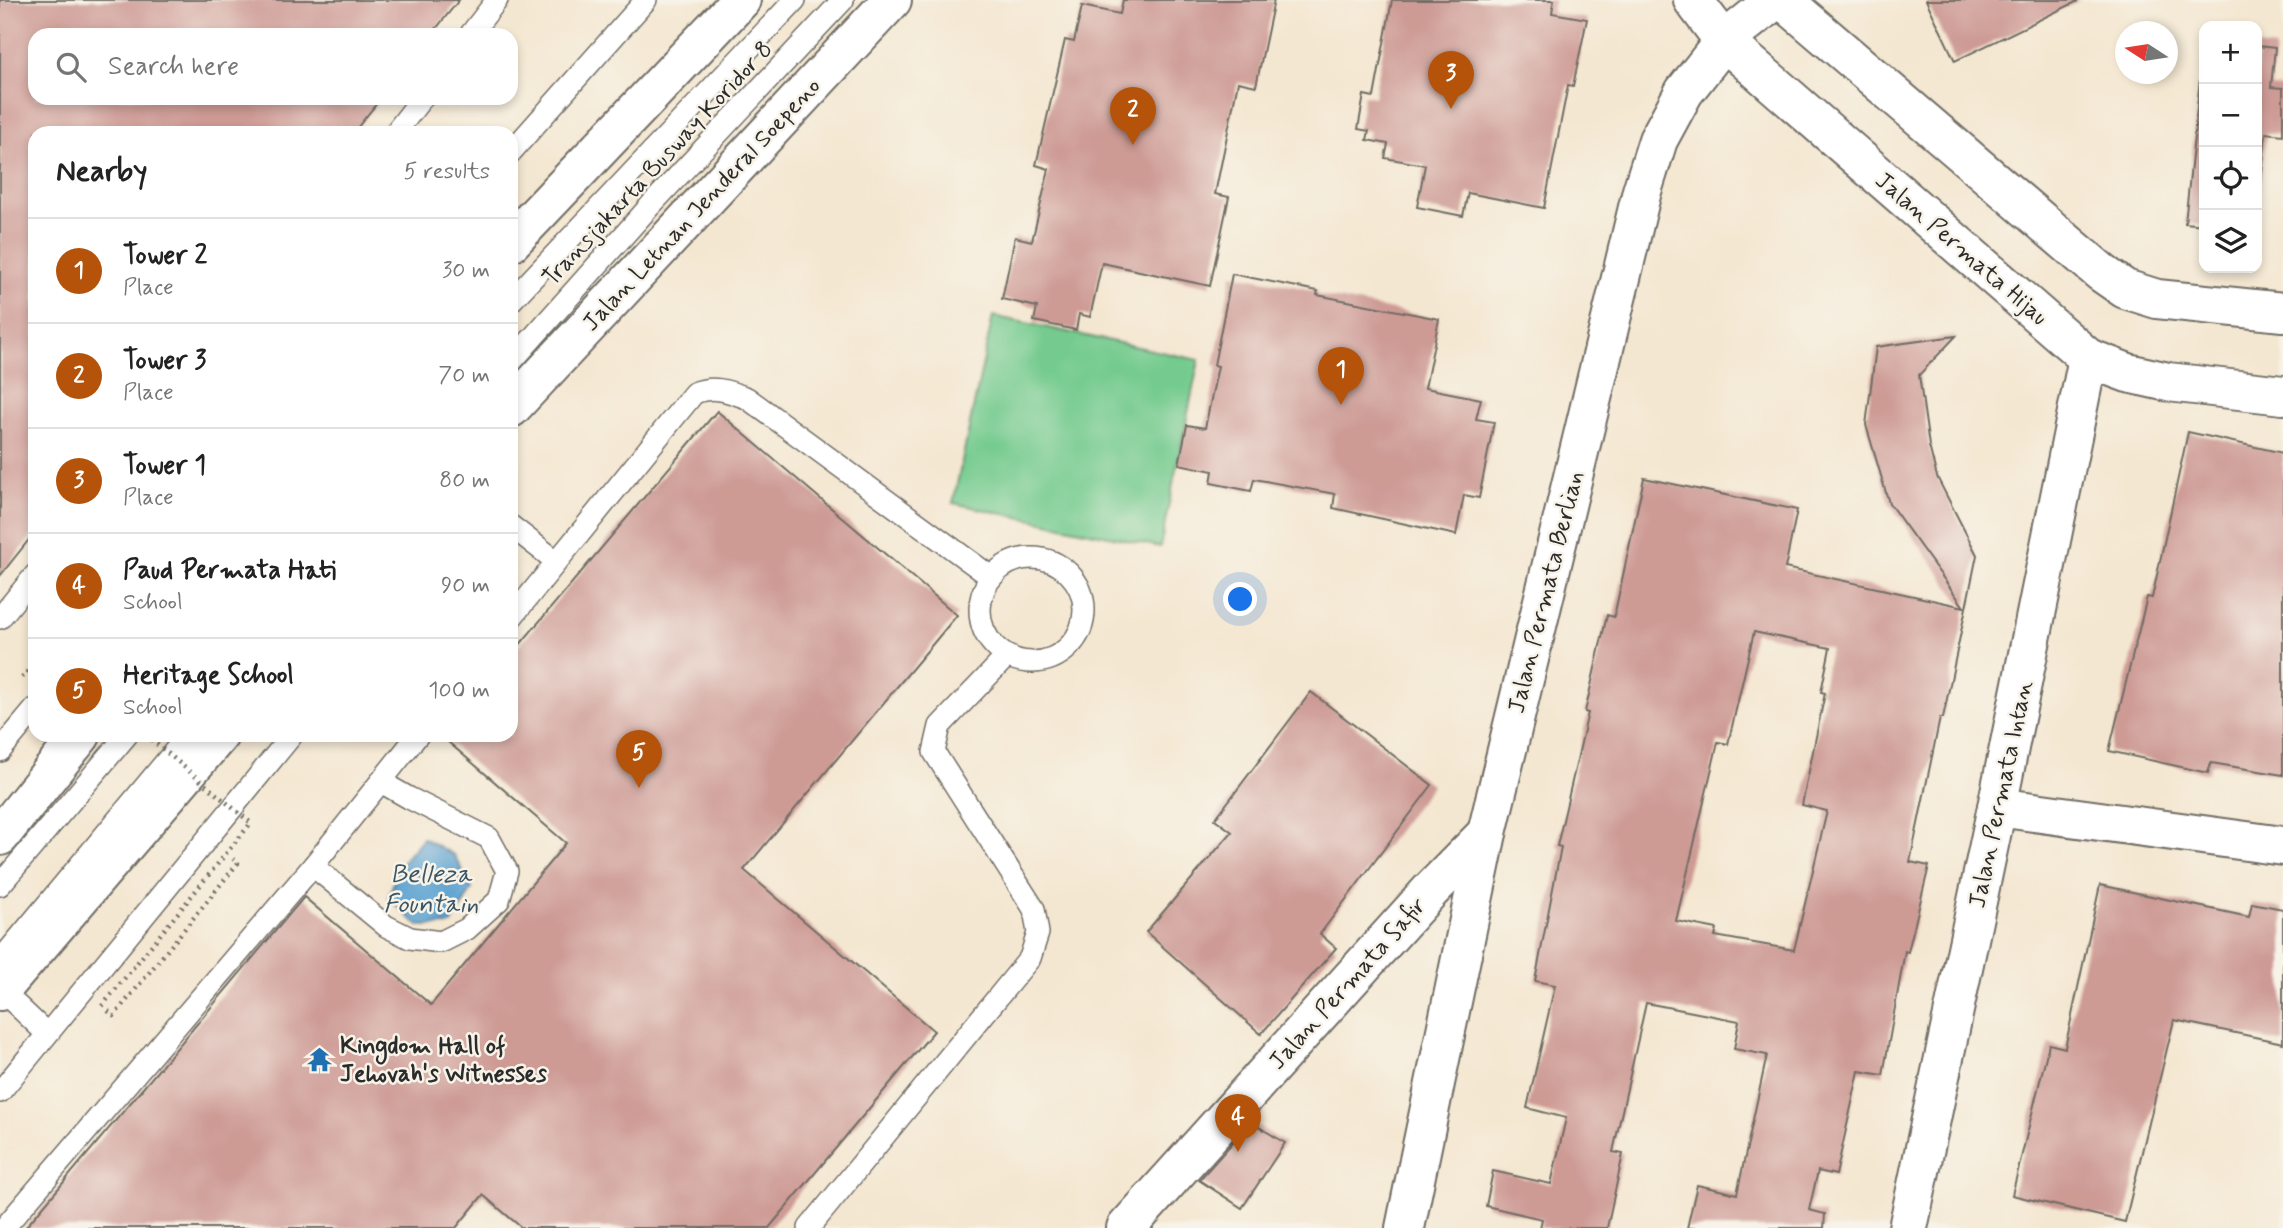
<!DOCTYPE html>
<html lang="en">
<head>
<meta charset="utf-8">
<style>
  :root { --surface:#fff; --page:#f6f6f6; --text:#222; --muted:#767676; --line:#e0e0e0; --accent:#b45309 }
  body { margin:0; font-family:Mynerve,sans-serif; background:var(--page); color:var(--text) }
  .controls { position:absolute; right:21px; top:21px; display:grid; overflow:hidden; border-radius:14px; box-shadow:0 4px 10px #0003 }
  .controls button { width:63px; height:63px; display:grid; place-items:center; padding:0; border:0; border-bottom:2px solid var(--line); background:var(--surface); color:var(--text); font:35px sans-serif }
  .compass { position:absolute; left:2115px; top:21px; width:63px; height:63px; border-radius:50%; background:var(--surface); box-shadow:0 4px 10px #0003; rotate:282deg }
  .you { position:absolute; left:1241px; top:600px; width:24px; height:24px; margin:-18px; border:5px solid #fff; border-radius:50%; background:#1a73e8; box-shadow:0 0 0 10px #1a73e833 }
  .badge { display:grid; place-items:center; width:46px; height:46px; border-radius:50%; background:var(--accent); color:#fff; font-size:23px; font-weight:700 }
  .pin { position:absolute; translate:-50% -58px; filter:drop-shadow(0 2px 4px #0008) }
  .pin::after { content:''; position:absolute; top:37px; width:24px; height:21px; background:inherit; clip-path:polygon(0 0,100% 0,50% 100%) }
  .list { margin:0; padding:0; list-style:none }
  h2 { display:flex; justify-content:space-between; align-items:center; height:91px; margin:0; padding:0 28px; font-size:30px }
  h2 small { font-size:23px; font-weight:400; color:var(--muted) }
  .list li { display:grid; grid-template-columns:46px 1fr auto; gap:21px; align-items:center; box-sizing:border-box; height:105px; padding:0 28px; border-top:2px solid var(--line) }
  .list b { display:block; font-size:26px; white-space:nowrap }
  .list p { margin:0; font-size:23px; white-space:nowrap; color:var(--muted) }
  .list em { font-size:23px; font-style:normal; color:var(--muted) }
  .icon { flex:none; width:38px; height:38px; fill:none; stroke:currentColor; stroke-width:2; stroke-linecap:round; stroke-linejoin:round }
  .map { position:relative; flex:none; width:2283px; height:1228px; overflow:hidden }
  .search { position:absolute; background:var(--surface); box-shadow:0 4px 10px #0003; left:28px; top:28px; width:490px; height:77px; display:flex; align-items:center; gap:18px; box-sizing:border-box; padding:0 24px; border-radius:21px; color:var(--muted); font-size:26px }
  .panel { position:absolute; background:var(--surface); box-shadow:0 4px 10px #0003; left:28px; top:126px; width:490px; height:616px; border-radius:21px }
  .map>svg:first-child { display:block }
  .green { fill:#75cb8f; stroke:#507b5d; stroke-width:2 }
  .water { fill:#5ba2d1; stroke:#43667e; stroke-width:2 }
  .building { fill:#cd9a94; fill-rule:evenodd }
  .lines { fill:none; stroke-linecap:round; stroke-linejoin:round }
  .service-casing { stroke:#716d65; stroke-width:24 }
  .minor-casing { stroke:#716d65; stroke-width:42 }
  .tertiary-casing { stroke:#716d65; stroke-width:42 }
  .primary-casing { stroke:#716d65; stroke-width:42 }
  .path { stroke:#716d65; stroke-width:4.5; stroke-dasharray:2 5; stroke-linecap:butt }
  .service { stroke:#fff; stroke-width:21 }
  .minor { stroke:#fff; stroke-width:38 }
  .tertiary { stroke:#fff; stroke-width:38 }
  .primary { stroke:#fff; stroke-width:38 }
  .path-bridge { stroke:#716d65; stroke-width:4.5; stroke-dasharray:2 5; stroke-linecap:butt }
  .labels { text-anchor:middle; stroke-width:5; stroke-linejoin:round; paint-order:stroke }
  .street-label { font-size:24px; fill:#2b2b2b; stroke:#f7f3e8 }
  .poi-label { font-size:24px; font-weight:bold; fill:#2b2b2b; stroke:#f7f3e8; text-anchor:start }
  .water-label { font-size:26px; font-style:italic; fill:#3c5565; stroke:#f7f3e8 }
</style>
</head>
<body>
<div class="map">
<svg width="2283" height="1228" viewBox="0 0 2283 1228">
  <rect width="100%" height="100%" fill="#f7f3e8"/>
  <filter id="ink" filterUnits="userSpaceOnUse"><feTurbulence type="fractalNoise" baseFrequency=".0143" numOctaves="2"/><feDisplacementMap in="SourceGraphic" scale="14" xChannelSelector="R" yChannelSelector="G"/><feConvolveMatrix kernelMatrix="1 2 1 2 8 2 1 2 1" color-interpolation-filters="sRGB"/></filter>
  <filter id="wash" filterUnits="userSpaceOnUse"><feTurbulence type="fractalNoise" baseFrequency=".00686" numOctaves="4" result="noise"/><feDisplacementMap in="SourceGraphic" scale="28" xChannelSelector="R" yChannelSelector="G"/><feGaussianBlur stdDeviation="1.57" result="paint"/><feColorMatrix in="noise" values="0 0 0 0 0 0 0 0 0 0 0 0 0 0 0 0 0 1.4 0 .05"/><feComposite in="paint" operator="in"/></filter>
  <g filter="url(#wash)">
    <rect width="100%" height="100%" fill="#f4e7d1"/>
    <path class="green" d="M993 316 1199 360 1160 547 953 503Z"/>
    <path class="water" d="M423 838 454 855 472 889 451 925 419 926 388 898 400 865Z"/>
    <g id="blocks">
      <g class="building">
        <path d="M0 0H459L431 35H35V98H381L353 133H35V532L0 576Z"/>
        <path d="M1123 0H1274L1256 86 1238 82 1215 194 1229 197 1210 286 1102 263 1090 317 1079 314 1076 330 1034 321 1037 307 1002 299 1015 237 1032 241 1049 169 1036 165 1065 40 1074 42 1082 6 1120 14Z"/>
        <path d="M1392 0H1554L1552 13 1587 19 1573 86 1568 85 1544 208 1468 193 1463 216 1417 207 1425 165 1385 158 1388 144 1367 140 1369 131 1358 129 1364 95 1374 97Z"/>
        <path d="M1926 0H2080L1955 61Z"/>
        <path d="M2204 41V225L2185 223Z"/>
        <path d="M2257 46 2275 48 2271 87 2283 88V135L2266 133 2257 221Z"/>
        <path d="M1232 274 1318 291 1317 295 1439 319 1425 388 1481 399 1476 419 1494 422 1479 498 1464 495 1456 535 1333 508 1335 494 1254 479 1251 491 1211 483 1213 471 1179 464 1187 425 1205 428 1218 366 1214 365Z"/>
        <path d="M1956 336 1919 375 1929 446 1937 477 1977 555 1943 718H1940L1910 862 1929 866 1908 952 1905 951 1883 1075 1859 1071 1836 1175 1818 1171 1809 1210 1825 1214 1824 1228H1687L1697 1185 1737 1194 1767 1055 1734 1049 1739 1021 1646 1003 1613 1152 1623 1154 1607 1228H1540L1542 1219 1486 1206 1493 1171 1551 1184 1566 1118 1527 1108 1555 985 1535 981 1561 847 1557 846 1588 713 1585 712 1607 615 1614 617 1644 478 1797 510 1785 568 1964 607 1889 503 1866 425 1876 347ZM1754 632 1830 648 1821 692 1825 693 1802 805 1827 811 1794 950 1715 936 1717 929 1676 921 1718 742 1728 744Z"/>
        <path d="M717 411 957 615 744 870 934 1031 769 1228H522L483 1195 456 1228H25L304 897 431 1005 566 843 440 735H511V655Z"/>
        <path d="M2188 432 2283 453V775L2211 763 2208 773 2109 751 2147 597 2152 598Z"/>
        <path d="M1311 692 1432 785 1320 934 1336 948 1261 1034 1146 932 1232 832 1215 819Z"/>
        <path d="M2100 885 2249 917 2252 903 2283 909V1043L2174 1020 2125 1222 2012 1195 2049 1044 2065 1048Z"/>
        <path d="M1251 1122 1285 1143 1242 1208 1199 1180Z"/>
      </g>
    </g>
  </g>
  <g filter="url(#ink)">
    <use href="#blocks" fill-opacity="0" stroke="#716d65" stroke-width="2"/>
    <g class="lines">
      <defs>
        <g id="service">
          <path d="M470 35 497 0"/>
          <path d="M395 133 422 98"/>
          <path d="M511 152 646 0"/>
          <path d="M511 301 795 0"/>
          <path d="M511 362 650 206 843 0"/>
          <path d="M511 526 556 561"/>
          <circle cx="1032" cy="610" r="52"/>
          <path d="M0 618 35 575"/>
          <path d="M511 618 694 393C713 385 728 391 747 398L991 577"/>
          <path d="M0 751 35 709"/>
          <path d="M313 866 386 926 410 938 441 942 467 929 499 900 507 871 489 838 409 798 381 782"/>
          <path d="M0 885 127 735"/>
          <path d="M0 961 188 735"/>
          <path d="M1 990 47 1034"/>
          <path d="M0 1092 292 735"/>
          <path d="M4 1228 313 866 418 735"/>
          <path d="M809 1228 1030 958 1038 933 1034 909 934 752 940 726 1006 657"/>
        </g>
        <g id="minor">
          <path d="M1997 807 2283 846"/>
          <path d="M1126 1228 1430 891 1487 833"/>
          <path d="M1405 1228 1487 833 1642 191 1658 140 1684 92 1724 41 1775 0"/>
          <path d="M1908 1228 1997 807 2088 358"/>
        </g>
        <g id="tertiary">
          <path d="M1693 0 1724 41 2088 358 2128 373 2168 382 2283 395"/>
          <path d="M1783 0 2102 273 2125 289 2157 299 2283 312"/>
        </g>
        <g id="primary">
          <path d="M511 242 741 0"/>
          <path d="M511 408 892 0"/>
          <path d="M0 836 81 735"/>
          <path d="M0 991 219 735"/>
        </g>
      </defs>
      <use href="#service" class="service-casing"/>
      <use href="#minor" class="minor-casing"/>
      <use href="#tertiary" class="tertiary-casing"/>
      <use href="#primary" class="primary-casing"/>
      <g class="path">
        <path d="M22 678 35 662"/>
        <path d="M108 1011 114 1016 238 863 233 859"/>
      </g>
      <use href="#service" class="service"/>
      <use href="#minor" class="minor"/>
      <use href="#tertiary" class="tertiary"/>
      <use href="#primary" class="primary"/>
      <path class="path-bridge" d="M102 1006 251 823 146 735"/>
    </g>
  </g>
  <defs>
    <symbol id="temple-bare" viewBox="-9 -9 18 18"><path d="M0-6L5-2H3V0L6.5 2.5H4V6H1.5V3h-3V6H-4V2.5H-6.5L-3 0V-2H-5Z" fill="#1f6fb2" stroke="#f7f3e8" stroke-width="2.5" paint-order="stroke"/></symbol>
  </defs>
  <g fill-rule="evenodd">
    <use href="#temple-bare" x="302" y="1042" width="35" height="35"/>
  </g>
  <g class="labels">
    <g class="street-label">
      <text transform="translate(657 163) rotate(-47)" y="8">Transjakarta Busway Koridor 8</text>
      <text transform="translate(701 204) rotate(-47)" y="8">Jalan Letnan Jenderal Soepeno</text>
      <text transform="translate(1962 248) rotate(41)" y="8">Jalan Permata Hijau</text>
      <text transform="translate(1545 592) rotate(-76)" y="8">Jalan Permata Berlian</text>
      <text transform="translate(2000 794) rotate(-78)" y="8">Jalan Permata Intan</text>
      <text transform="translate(1347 983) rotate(-48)" y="8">Jalan Permata Safir</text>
    </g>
    <g class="poi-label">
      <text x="340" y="1053">Kingdom Hall of<tspan x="340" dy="28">Jehovah's Witnesses</tspan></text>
    </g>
    <g class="water-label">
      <text x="431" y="882">Belleza<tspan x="431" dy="30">Fountain</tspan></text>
    </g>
  </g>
</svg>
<div class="controls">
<button>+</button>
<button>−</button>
<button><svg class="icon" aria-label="locate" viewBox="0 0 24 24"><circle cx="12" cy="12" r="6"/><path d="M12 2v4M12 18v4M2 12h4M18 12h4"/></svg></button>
<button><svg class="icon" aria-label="layers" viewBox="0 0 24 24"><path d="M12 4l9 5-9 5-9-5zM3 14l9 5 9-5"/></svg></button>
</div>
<svg class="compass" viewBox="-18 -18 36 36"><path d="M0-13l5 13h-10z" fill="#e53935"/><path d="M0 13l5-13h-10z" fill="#767676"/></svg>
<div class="you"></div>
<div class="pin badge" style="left:1341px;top:405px">1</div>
<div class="pin badge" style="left:1133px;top:145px">2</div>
<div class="pin badge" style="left:1451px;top:109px">3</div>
<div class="pin badge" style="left:1238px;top:1152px">4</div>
<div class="pin badge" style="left:639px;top:788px">5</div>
<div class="search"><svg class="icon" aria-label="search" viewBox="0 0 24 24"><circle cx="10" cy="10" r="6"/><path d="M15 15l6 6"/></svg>Search here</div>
<section class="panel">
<h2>Nearby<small>5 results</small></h2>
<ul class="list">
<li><span class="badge">1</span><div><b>Tower 2</b><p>Place</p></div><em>30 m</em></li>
<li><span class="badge">2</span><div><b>Tower 3</b><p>Place</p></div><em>70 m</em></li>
<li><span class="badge">3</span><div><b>Tower 1</b><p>Place</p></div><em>80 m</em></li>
<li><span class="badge">4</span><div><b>Paud Permata Hati</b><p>School</p></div><em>90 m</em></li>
<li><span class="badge">5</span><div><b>Heritage School</b><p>School</p></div><em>100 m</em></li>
</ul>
</section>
</div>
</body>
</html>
